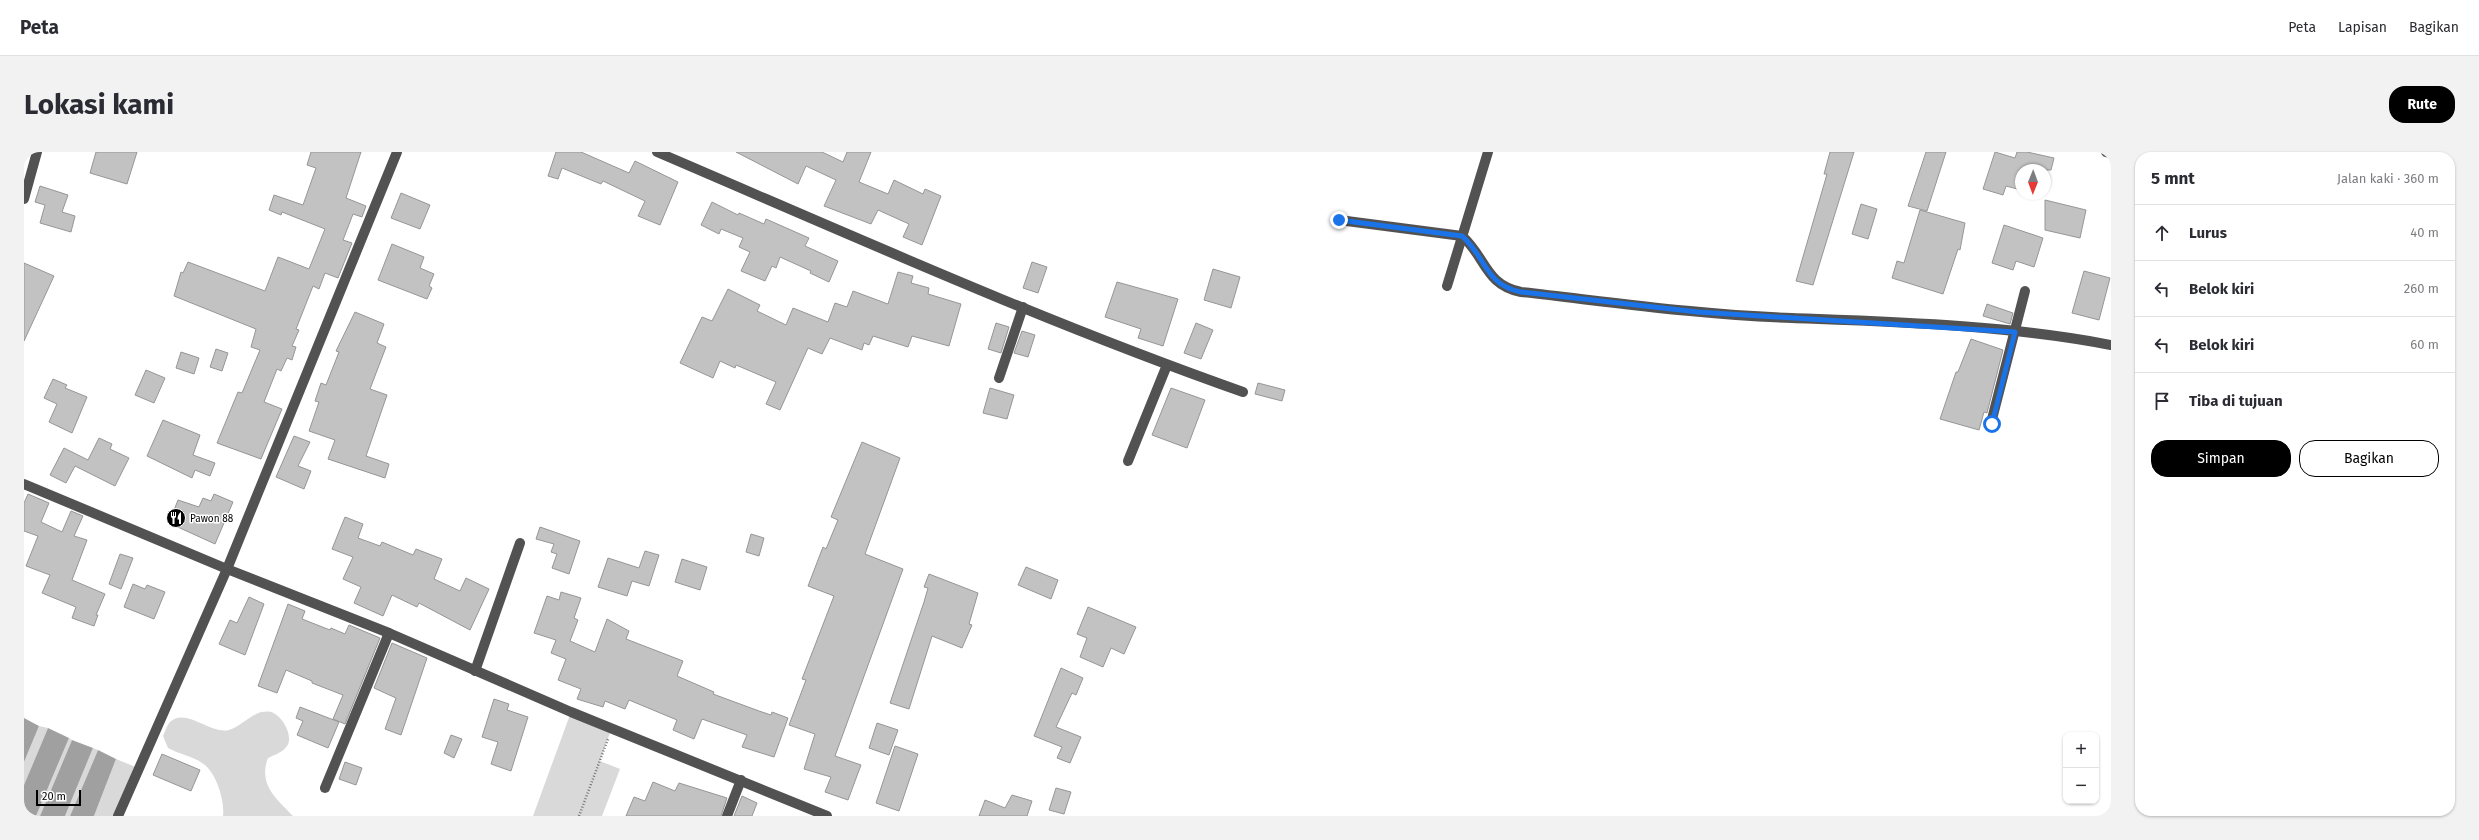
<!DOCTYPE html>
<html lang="id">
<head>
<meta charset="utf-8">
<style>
  :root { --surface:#fff; --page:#f2f2f3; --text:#2b2b33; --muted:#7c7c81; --line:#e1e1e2; --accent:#000 }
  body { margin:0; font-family:"Fira Sans",sans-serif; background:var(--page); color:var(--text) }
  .controls { position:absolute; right:12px; bottom:12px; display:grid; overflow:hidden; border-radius:8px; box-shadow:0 1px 3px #0004 }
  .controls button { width:36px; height:36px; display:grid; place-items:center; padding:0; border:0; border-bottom:1px solid var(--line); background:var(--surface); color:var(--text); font:20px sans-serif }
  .compass { position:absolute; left:1991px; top:12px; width:36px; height:36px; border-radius:50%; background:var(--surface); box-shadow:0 1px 3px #0004; rotate:181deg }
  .scale { position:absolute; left:12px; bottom:10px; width:45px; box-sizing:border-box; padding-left:4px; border:2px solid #000; border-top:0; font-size:11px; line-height:14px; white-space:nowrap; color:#000; -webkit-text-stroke:3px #fff; paint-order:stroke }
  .stop { position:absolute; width:12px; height:12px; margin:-9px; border:3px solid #1a73e8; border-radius:50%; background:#fff }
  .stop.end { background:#1a73e8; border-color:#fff; box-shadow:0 1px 4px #0008 }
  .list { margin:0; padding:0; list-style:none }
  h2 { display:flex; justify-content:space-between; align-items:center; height:52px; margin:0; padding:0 16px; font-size:17px }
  h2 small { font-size:13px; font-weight:400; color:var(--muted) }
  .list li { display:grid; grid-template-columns:26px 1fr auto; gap:12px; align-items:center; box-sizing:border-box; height:56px; padding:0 16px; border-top:1px solid var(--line) }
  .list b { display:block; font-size:15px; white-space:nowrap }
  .list em { font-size:13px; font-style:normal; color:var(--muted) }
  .actions { display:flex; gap:8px; padding:12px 16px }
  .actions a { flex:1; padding:9px 0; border:1px solid var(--accent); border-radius:16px; text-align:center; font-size:14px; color:var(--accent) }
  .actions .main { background:var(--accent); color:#fff }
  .icon { flex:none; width:22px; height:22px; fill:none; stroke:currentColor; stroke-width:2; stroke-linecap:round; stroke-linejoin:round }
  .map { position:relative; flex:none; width:2087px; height:664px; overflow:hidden; border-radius:16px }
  header { display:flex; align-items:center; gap:24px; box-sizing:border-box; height:56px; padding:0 20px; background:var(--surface); border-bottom:1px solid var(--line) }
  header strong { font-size:19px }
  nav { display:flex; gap:22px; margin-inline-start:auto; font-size:14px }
  .intro { display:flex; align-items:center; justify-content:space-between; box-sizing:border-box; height:96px; padding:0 24px }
  h1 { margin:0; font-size:28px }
  .button { padding:10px 18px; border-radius:16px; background:var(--accent); color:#fff; font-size:14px; font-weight:700 }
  main { display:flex; gap:24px; padding:0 24px }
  aside { flex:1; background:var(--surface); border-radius:16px; box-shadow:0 1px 3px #0004 }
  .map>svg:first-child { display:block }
  .green { fill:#d9d9d9 }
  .water { fill:#a0a0a0 }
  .building { fill:#c2c2c2; stroke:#969696 }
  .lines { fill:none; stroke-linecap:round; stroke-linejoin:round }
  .path { stroke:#747474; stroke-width:2.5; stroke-dasharray:1 2; stroke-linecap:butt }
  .minor { stroke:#525252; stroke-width:10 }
  .route { stroke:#1a73e8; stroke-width:5 }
  .labels { text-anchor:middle; stroke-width:3; stroke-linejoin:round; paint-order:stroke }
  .poi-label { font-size:10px; fill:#000; stroke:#fff; text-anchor:start }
</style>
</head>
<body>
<header>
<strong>Peta</strong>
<nav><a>Peta</a><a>Lapisan</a><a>Bagikan</a></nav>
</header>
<div class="intro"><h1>Lokasi kami</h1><a class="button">Rute</a></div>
<main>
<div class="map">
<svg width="2087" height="664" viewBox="0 0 2087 664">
  <rect width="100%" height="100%" fill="#fff"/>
  <g class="green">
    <path d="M237 560C240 560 244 559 247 560 258 563 270 584 263 594 258 601 250 603 244 606 234 632 252 647 269 664H199C201 649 192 619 178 611 168 604 155 602 144 596L139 584C141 580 143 573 146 570 162 555 187 583 205 578 216 575 225 564 237 560Z"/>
    <path d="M547 560 588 575 576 609 596 617 578 664H509Z"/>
    <path d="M15 574 24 576 0 633V610Z"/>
    <path d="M45 586 48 588 16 664H12Z"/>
    <path d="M69 596 74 598 46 664H41Z"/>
    <path d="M92 607 119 618 99 664H70Z"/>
  </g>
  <g class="water">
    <path d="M0 566 15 574 0 610Z"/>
    <path d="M24 576 45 586 12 664H0V633Z"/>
    <path d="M48 588 69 596 41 664H16Z"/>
    <path d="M74 598 92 607 70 664H46Z"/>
  </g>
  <g class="building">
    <path d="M72 0H113L103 32 66 21Z"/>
    <path d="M287 0H337L322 46 342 54 338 65 329 62 319 88 328 91 314 126 301 121 295 137 289 134 272 177 275 178 268 194 272 195 268 208 263 206 257 219 253 217 240 250 258 257 237 307 193 291 214 240 218 241 236 198 227 195 232 177 150 144 157 120 159 121 164 110 241 139 254 105 285 117 301 77 258 60 257 63 245 58 250 43 279 53 292 16 283 13Z"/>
    <path d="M532 0H557L605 21 611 9 654 30 636 73 614 64 621 49 579 29 577 32 538 16 534 27 524 24Z"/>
    <path d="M712 0H798L819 10 823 0H847L835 30 864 42 870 28 899 42 901 37 917 44 898 93 879 85 885 72 854 58 847 72 800 54 812 28 782 14 774 32Z"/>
    <path d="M1806 0H1830L1789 133 1772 129 1803 22H1800Z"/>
    <path d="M1902 0H1922L1903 59 1884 54Z"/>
    <path d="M1971 0 1991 6 1993 0H2003L2030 6 2027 18H1997V38L1982 34 1979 43 1959 37Z"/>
    <path d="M16 34 44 43 38 60 51 64 47 80 16 71 21 53 11 50Z"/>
    <path d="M377 41 406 53 396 77 367 66Z"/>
    <path d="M2021 48 2062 58 2056 86 2021 78Z"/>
    <path d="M688 50 714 63 715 61 740 72 742 67 785 86 781 94 814 109 805 130 786 121 787 119 756 105 752 116 748 114 741 129 717 119 726 100 715 95 719 86 697 77 695 82 677 73Z"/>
    <path d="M1837 52 1853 57 1844 87 1828 82Z"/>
    <path d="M1896 58 1941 71 1936 98 1934 97 1919 142 1868 126 1873 109 1880 111Z"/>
    <path d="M1980 73 2019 86 2010 115 1992 109 1989 118 1968 111Z"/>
    <path d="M368 92 400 105 396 116 410 122 405 134 408 136 403 147 354 128Z"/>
    <path d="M1008 110 1023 115 1014 141 999 136Z"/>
    <path d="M0 111 30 124 0 189Z"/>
    <path d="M1189 117 1216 125 1207 156 1180 148Z"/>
    <path d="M2060 119 2086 126 2075 168 2048 161Z"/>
    <path d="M874 120 889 124 887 131 905 136 904 142 937 152 925 194 888 184 884 195 849 184 845 193 840 191 838 198 806 186 798 202 784 196 756 258 742 252 752 230 712 213 711 216 696 209 689 226 656 211 678 165 688 169 704 137 736 153 733 159 762 173 769 156 804 170 811 151 823 155 829 139 864 152Z"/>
    <path d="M1093 130 1154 147 1139 194 1114 186 1117 177 1081 165Z"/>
    <path d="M1963 152 1989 161 1986 172 1959 164Z"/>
    <path d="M331 160 360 172 353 191 362 195 346 237 363 243 342 304 365 312 361 326 304 307 311 288 285 279 295 250 291 249 297 231 302 233 315 200 312 199Z"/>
    <path d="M972 171 985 175 977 201 964 197Z"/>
    <path d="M1172 171 1189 178 1177 207 1160 201Z"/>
    <path d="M998 179 1011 183 1004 205 990 201Z"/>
    <path d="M1947 187 1979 198 1963 261 1960 260 1955 278 1916 267 1932 220H1934Z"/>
    <path d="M192 197 204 201 198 219 186 215Z"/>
    <path d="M157 200 175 206 170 222 152 216Z"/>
    <path d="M122 218 141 226 130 251 111 243Z"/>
    <path d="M29 227 43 233 41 236 63 245 48 281 25 270 33 252 20 246Z"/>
    <path d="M1234 231 1261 238 1258 249 1231 242Z"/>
    <path d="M966 236 990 243 983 267 959 261Z"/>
    <path d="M1147 236 1181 248 1163 296 1128 283Z"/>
    <path d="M139 268 176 283 169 303 191 311 186 324 171 318 168 326 123 304Z"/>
    <path d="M270 284 286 290 274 314 287 319 280 337 252 325Z"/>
    <path d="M75 286 88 292 86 297 105 306 91 334 51 314 42 331 26 323 40 296 64 308Z"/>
    <path d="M838 290 876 306 841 402 879 417 811 604 837 613 824 648 801 640 807 625 780 617 791 582 765 573 782 528 778 527 810 444 784 434 799 395 802 397 814 368 807 365Z"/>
    <path d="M4 342 25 351 17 370 38 380 47 359 59 364 50 384 63 388 48 428 81 442 72 463H74L70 474 48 466 52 455 18 441 26 423 2 414 14 384 0 379V351Z"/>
    <path d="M190 342 209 350 191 392 145 371 154 348 175 355 179 346 187 349Z"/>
    <path d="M321 365 339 372 334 386 356 394 358 390 389 403 392 397 418 407 410 427 436 439 442 426 465 437 446 478 395 451 393 455 368 443 359 464 330 451 337 435 319 427 329 405 308 397Z"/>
    <path d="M516 375 556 389 545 422 528 416 533 402 527 400 530 392 512 387Z"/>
    <path d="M727 382 740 386 735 404 722 400Z"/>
    <path d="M621 399 635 403 625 434 608 429 603 444 574 435 584 406 615 416Z"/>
    <path d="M96 402 109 406 97 437 85 432Z"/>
    <path d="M658 407 683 415 676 438 651 430Z"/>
    <path d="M1002 415 1034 428 1027 447 994 433Z"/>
    <path d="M905 422 954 441 945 472 948 473 938 496 908 484 885 557 866 551 900 450 904 436 900 435Z"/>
    <path d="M109 432 121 437 123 433 141 440 130 467 100 455Z"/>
    <path d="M537 440 557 446 550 466 554 468 546 489 571 500 583 467 605 479 602 487 659 509 653 524 690 540 689 542 735 559 747 563 748 560 764 566 750 605 718 595 723 583 678 567 670 587 649 578 653 568 605 548 601 557 581 549 579 555 553 547 557 537 534 528 542 507 527 501 532 488 510 481 523 444 535 448Z"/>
    <path d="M225 445 240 452 221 503 195 492 206 468 213 471Z"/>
    <path d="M264 452 281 459 278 467 306 478 307 476 321 482 325 473 356 486 321 572 309 567 319 543 288 531V529L262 518 253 541 234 534Z"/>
    <path d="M1064 455 1112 475 1100 502 1087 496 1079 515 1056 505 1063 486 1053 482Z"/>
    <path d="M368 491 403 506 377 583 361 577 372 546 350 536Z"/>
    <path d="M1037 516 1059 526 1052 543 1048 541 1032 575 1057 585 1046 611 1033 606 1038 595 1010 584Z"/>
    <path d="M470 547 485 552 483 558 504 565 487 619 467 612 474 590 458 585Z"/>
    <path d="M276 555 315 570 304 596 273 583 279 569 272 566Z"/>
    <path d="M853 571 874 578 865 603 845 596Z"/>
    <path d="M427 583 438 587 430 606 420 601Z"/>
    <path d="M871 594 894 602 875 659 852 651Z"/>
    <path d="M138 602 176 618 167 639 129 623Z"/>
    <path d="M321 610 338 616 332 633 315 627Z"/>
    <path d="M629 630 651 639 655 631 703 646 697 664H602L610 645 621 649Z"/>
    <path d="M1032 636 1047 640 1040 662 1025 658Z"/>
    <path d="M988 643 1008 649 1003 664H955L961 648 981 656Z"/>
    <path d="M718 644 733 651 728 664H710Z"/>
  </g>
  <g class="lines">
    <path class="path" d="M555 664 584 587"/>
    <g class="minor">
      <path d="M633 0C827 83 1020 170 1219 240"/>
      <path d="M2082 0 2087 1"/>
      <path d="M0 47 13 0"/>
      <path d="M1315 68 1438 84C1462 105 1461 133 1497 140 1587 150 1677 163 1768 166 1873 170 1984 173 2087 193"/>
      <path d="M1423 134 1464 0"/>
      <path d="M975 226 999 155"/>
      <path d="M1967 271 2001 139"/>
      <path d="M1104 309 1143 213"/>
      <path d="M0 332 203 417 365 481 547 560 803 664"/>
      <path d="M451 519 496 391"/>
      <path d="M301 636 365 481"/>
      <path d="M94 664 203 417 373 0"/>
      <path d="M703 664 717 628"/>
    </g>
  </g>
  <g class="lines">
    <path class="route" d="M1315 68 1438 84C1462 105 1461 133 1497 140L1674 160 1991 180 1968 272"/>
  </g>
  <defs>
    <symbol id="restaurant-disc" viewBox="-11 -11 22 22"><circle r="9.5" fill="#000" stroke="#fff"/><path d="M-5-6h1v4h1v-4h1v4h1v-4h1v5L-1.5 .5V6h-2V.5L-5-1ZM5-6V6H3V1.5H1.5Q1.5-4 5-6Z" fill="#fff"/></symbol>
  </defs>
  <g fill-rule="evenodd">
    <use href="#restaurant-disc" x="141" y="355" width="22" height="22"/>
  </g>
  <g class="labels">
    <g class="poi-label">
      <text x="166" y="370">Pawon 88</text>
    </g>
  </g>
</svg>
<div class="controls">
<button>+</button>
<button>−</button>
</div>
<svg class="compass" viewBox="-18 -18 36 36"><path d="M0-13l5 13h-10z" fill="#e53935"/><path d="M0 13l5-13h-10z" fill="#7c7c81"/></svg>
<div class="scale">20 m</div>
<div class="stop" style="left:1968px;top:272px"></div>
<div class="stop end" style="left:1315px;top:68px"></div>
</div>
<aside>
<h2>5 mnt<small>Jalan kaki · 360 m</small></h2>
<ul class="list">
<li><svg class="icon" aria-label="ahead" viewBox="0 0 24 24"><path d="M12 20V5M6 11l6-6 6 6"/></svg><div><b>Lurus</b></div><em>40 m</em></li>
<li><svg class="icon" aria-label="left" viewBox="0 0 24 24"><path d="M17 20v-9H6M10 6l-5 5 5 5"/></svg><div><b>Belok kiri</b></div><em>260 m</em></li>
<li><svg class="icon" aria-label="left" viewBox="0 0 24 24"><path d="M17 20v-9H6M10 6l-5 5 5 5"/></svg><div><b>Belok kiri</b></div><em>60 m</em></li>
<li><svg class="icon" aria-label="arrive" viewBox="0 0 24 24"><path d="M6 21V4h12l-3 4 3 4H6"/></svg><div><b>Tiba di tujuan</b></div></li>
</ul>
<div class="actions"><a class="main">Simpan</a><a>Bagikan</a></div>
</aside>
</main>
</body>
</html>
